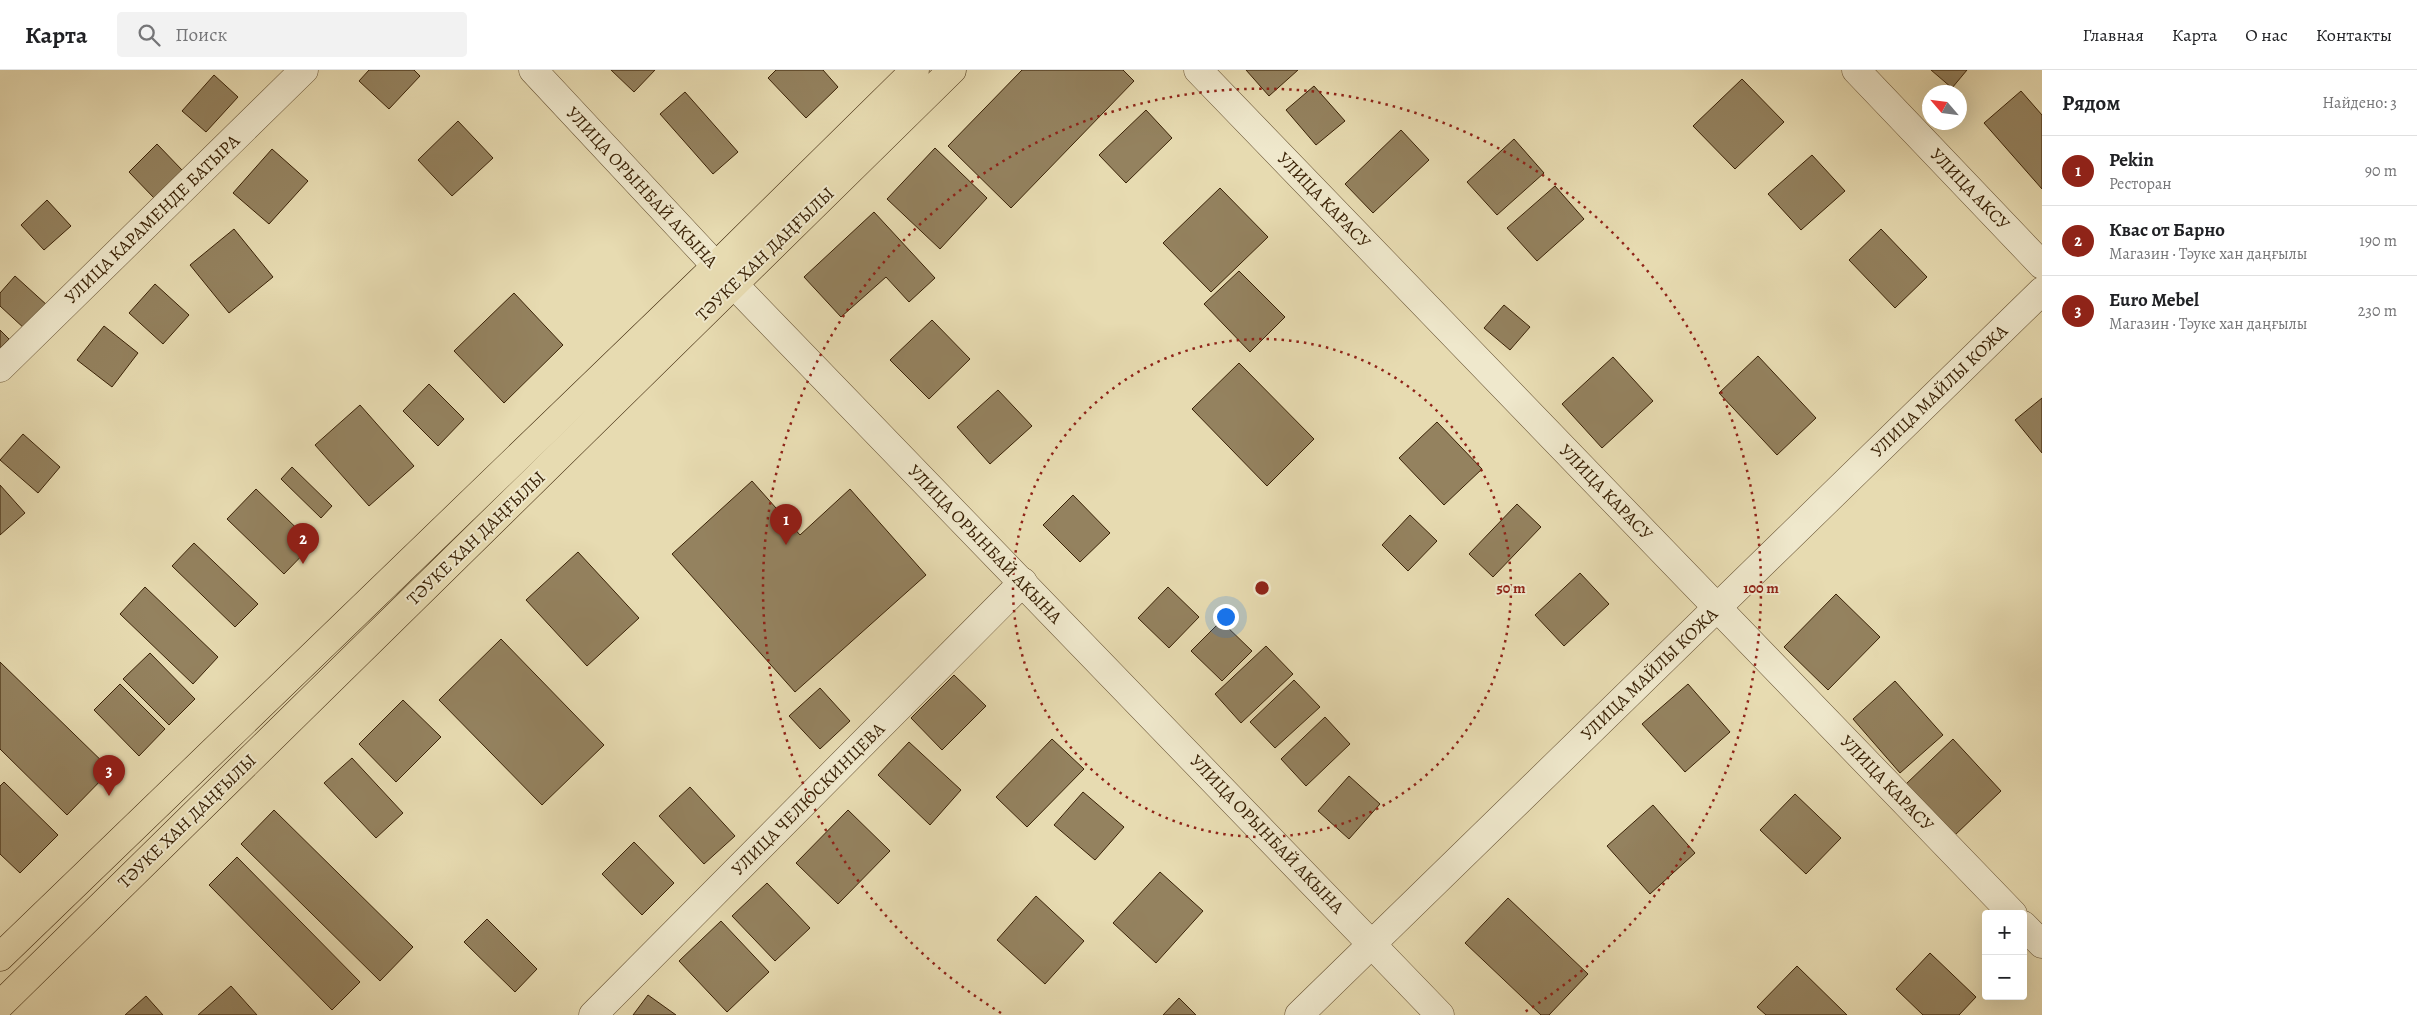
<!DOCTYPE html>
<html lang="ru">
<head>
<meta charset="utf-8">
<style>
  :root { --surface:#fff; --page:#f2f2f2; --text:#202124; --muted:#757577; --line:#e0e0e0; --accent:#8f2418 }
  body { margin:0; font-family:Alegreya,serif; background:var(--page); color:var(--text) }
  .controls { position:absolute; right:15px; bottom:15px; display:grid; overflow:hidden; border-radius:5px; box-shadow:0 5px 20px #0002 }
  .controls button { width:45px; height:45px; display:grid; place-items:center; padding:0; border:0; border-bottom:1px solid var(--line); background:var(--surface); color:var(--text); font:25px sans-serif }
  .compass { position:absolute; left:1922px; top:15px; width:45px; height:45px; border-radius:50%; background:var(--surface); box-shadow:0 5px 20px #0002; rotate:298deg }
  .you { position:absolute; left:1225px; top:546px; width:18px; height:18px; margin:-12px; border:4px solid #fff; border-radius:50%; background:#1a73e8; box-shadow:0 0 0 8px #1a73e833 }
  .badge { display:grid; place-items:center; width:32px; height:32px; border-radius:50%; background:var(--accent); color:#fff; font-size:16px; font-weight:700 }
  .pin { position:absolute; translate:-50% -41px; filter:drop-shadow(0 1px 2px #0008) }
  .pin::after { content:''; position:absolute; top:26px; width:18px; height:15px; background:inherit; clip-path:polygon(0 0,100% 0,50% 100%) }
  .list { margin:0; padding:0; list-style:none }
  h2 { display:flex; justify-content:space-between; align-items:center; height:65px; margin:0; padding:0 20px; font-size:21px }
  h2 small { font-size:16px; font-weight:400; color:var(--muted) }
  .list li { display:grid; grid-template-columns:32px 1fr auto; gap:15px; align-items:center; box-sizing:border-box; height:70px; padding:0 20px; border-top:1px solid var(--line) }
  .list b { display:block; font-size:19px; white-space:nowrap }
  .list p { margin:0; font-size:16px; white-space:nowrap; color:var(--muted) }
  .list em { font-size:16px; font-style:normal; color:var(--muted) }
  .icon { flex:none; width:28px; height:28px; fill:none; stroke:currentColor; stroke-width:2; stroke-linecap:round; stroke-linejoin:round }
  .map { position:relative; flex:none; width:2042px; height:945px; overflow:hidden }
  header { display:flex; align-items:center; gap:30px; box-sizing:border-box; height:70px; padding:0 25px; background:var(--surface); border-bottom:1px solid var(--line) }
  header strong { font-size:24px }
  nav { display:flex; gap:28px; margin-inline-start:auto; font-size:18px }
  .search { width:350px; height:45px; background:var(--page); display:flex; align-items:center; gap:12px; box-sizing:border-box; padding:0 18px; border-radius:5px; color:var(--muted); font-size:19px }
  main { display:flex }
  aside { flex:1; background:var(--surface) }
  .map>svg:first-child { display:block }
  .building { fill:#94825f; stroke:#3a2206 }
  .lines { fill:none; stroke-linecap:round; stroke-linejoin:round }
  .street-casing { stroke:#655031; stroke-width:29 }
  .primary-casing { stroke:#3a2206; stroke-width:29 }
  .street { stroke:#efe8cc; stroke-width:28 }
  .primary { stroke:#e7dbb1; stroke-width:28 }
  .ring { fill:none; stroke:#8f2418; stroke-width:2.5; stroke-dasharray:2.5 5 }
  .labels { text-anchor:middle; stroke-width:4; stroke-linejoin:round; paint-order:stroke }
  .street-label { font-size:18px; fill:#3a2206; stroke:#efe8cc }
  .centre { fill:#8f2418; stroke:#efe8cc; stroke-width:2.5 }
  .ring-label { font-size:15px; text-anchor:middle; font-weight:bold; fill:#8f2418; stroke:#efe8cc; stroke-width:4; stroke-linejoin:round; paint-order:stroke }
</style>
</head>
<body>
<header>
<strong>Карта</strong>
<div class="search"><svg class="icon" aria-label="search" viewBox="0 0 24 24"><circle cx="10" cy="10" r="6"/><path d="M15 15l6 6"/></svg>Поиск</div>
<nav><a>Главная</a><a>Карта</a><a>О нас</a><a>Контакты</a></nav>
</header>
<main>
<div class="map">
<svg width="2042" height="945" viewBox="0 0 2042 945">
  <rect width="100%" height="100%" fill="#e7dbb1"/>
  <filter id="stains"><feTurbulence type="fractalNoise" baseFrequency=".004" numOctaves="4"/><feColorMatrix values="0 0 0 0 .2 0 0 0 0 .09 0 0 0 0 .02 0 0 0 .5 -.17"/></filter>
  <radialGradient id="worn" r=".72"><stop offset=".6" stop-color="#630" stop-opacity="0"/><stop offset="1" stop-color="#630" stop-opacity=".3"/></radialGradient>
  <g class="building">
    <path d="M369 0H414L420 6 389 39 359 11Z"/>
    <path d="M611 0H655L634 22Z"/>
    <path d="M776 0H823L838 17 806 48 768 8Z"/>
    <path d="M1022 0H1123L1134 11 1011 138 948 76Z"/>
    <path d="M1246 0H1298L1269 26Z"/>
    <path d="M1931 0H1967L1952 18Z"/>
    <path d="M214 5 238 27 206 62 182 41Z"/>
    <path d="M1742 9 1784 52 1735 99 1693 56Z"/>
    <path d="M1314 16 1345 51 1316 75 1286 40Z"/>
    <path d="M2021 21 2042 45V119L1984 53Z"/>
    <path d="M685 22 738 82 713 104 660 44Z"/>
    <path d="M1146 40 1172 68 1126 113 1099 85Z"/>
    <path d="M458 51 493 88 452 126 418 90Z"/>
    <path d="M1401 60 1429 90 1373 143 1345 114Z"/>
    <path d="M1514 69 1544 103 1497 145 1467 112Z"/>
    <path d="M157 74 182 100 154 128 129 102Z"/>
    <path d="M935 78 987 128 940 179 887 129Z"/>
    <path d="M272 79 308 111 269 154 233 123Z"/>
    <path d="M1812 85 1845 121 1801 160 1768 124Z"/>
    <path d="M1555 116 1584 149 1537 191 1507 158Z"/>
    <path d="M1220 118 1268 167 1211 222 1163 173Z"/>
    <path d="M47 130 71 156 44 180 21 155Z"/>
    <path d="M874 142 935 208 909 232 886 207 841 247 804 207Z"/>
    <path d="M234 159 273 207 229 243 190 195Z"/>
    <path d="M1881 159 1927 207 1895 238 1849 190Z"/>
    <path d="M1239 201 1285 247 1250 282 1204 234Z"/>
    <path d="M15 206 48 236 26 260 0 236V223Z"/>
    <path d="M155 214 189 245 163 274 129 243Z"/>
    <path d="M514 223 563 275 504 333 454 281Z"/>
    <path d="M1504 235 1530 257 1510 280 1484 258Z"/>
    <path d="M932 250 970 289 929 329 890 290Z"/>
    <path d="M104 256 138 283 112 317 77 290Z"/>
    <path d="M0 260 9 269 0 278Z"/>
    <path d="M1758 286 1816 348 1777 385 1719 323Z"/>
    <path d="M1613 287 1653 331 1602 378 1562 334Z"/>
    <path d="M1239 293 1314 369 1267 416 1192 339Z"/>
    <path d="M429 314 464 349 438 376 403 341Z"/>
    <path d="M998 320 1032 356 990 394 957 357Z"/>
    <path d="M2042 328V383L2015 350Z"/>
    <path d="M360 335 414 396 369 436 315 375Z"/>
    <path d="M1437 352 1482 399 1444 435 1399 388Z"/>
    <path d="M23 364 60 397 38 423 0 390Z"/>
    <path d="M292 397 332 436 321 448 281 409Z"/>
    <path d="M752 411 800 465 850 419 926 505 795 622 672 484Z"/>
    <path d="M0 415 25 443 0 465Z"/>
    <path d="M256 419 313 474 284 504 227 449Z"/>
    <path d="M1073 425 1110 463 1080 492 1043 455Z"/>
    <path d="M1517 434 1541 457 1493 507 1469 484Z"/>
    <path d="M1410 445 1437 471 1408 501 1382 475Z"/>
    <path d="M194 473 258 534 235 557 172 496Z"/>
    <path d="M578 482 639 548 587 596 526 530Z"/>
    <path d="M1580 503 1609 534 1564 576 1535 545Z"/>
    <path d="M145 517 218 587 193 614 120 544Z"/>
    <path d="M1168 517 1199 547 1169 578 1138 548Z"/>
    <path d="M1836 524 1880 567 1828 620 1784 577Z"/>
    <path d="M1221 551 1252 581 1222 611 1191 581Z"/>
    <path d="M501 569 604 675 542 735 439 630Z"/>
    <path d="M1266 576 1293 604 1241 653 1215 624Z"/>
    <path d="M150 583 195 629 169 655 123 609Z"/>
    <path d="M0 592 111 700 67 745 0 679Z"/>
    <path d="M954 605 986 636 942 680 911 648Z"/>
    <path d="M1294 610 1320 637 1275 678 1250 652Z"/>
    <path d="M1895 611 1943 665 1900 703 1853 649Z"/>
    <path d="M120 614 165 659 139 686 94 640Z"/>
    <path d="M1688 614 1730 662 1685 702 1642 654Z"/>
    <path d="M820 618 850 651 820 679 789 646Z"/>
    <path d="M403 630 441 667 396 712 359 674Z"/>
    <path d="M1325 647 1350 674 1306 716 1281 689Z"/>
    <path d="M1052 669 1084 699 1027 757 996 727Z"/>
    <path d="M1953 669 2001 721 1954 766 1906 714Z"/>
    <path d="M909 672 961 720 930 755 878 705Z"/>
    <path d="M352 688 403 743 376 768 324 713Z"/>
    <path d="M1349 706 1380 734 1349 769 1318 741Z"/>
    <path d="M4 712 58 765 20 803 0 784V716Z"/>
    <path d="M690 717 735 766 704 794 659 746Z"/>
    <path d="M1083 722 1124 757 1095 790 1054 755Z"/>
    <path d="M1795 724 1841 768 1806 804 1760 760Z"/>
    <path d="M1653 735 1695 783 1650 824 1607 776Z"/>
    <path d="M274 740 413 877 380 911 241 774Z"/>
    <path d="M848 740 890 781 838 834 796 793Z"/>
    <path d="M634 772 674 813 642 845 602 804Z"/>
    <path d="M237 787 360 912 332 940 209 815Z"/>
    <path d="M1160 802 1203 841 1156 893 1113 853Z"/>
    <path d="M767 813 810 858 775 891 732 846Z"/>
    <path d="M1036 826 1084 871 1045 914 997 870Z"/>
    <path d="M1508 828 1588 904 1549 945H1541L1465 873Z"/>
    <path d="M487 849 537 899 515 922 464 872Z"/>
    <path d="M721 851 769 902 727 942 679 891Z"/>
    <path d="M1930 883 1976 927 1959 945H1923L1896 919Z"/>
    <path d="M1797 896 1847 945H1766L1757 937Z"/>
    <path d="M231 916 257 945H198Z"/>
    <path d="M648 925 676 945H633Z"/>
    <path d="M146 926 163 945H125Z"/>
    <path d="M1179 928 1196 945H1163Z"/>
  </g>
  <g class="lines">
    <defs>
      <g id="street">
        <path d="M533 0 716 196 1440 945"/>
        <path d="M1198 0 2013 844"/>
        <path d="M1856 0 2042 195"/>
        <path d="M0 298 304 0"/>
        <path d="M2023 855 2042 874"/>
        <path d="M593 945 1023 512"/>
        <path d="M1299 945 2042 221"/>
      </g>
      <g id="primary">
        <path d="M0 887 716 196 915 0"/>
        <path d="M0 935 952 0"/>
      </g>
    </defs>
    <use href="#street" class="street-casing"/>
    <use href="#primary" class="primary-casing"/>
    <use href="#street" class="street"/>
    <use href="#primary" class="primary"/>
  </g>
  <g class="ring">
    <circle cx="1262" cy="518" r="249"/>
    <path d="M1001 943A499 499 0 1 1 1523 943"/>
  </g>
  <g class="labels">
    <g class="street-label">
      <text transform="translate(642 117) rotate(47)" y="6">УЛИЦА ОРЫНБАЙ АКЫНА</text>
      <text transform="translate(1970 119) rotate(46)" y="6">УЛИЦА АКСУ</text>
      <text transform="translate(1324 130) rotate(46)" y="6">УЛИЦА КАРАСУ</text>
      <text transform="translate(152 149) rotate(-44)" y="6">УЛИЦА КАРАМЕНДЕ БАТЫРА</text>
      <text transform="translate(765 184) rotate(-44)" y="6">ТӘУКЕ ХАН ДАҢҒЫЛЫ</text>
      <text transform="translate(1939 321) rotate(-44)" y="6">УЛИЦА МАЙЛЫ КОЖА</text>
      <text transform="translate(1606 422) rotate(46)" y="6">УЛИЦА КАРАСУ</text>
      <text transform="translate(476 468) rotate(-44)" y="6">ТӘУКЕ ХАН ДАҢҒЫЛЫ</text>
      <text transform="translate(985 474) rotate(46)" y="6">УЛИЦА ОРЫНБАЙ АКЫНА</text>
      <text transform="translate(1649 604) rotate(-44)" y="6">УЛИЦА МАЙЛЫ КОЖА</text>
      <text transform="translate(1887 713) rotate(46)" y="6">УЛИЦА КАРАСУ</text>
      <text transform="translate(808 729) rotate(-45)" y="6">УЛИЦА ЧЕЛЮСКИНЦЕВА</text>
      <text transform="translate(187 751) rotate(-44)" y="6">ТӘУКЕ ХАН ДАҢҒЫЛЫ</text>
      <text transform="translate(1267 764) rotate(46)" y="6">УЛИЦА ОРЫНБАЙ АКЫНА</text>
    </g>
  </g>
  <circle cx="1262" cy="518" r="8" class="centre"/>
  <g class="ring-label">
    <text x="1511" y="523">50 m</text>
    <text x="1761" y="523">100 m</text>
  </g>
  <rect width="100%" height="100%" filter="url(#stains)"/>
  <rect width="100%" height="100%" fill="url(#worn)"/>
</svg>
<div class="controls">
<button>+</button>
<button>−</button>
</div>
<svg class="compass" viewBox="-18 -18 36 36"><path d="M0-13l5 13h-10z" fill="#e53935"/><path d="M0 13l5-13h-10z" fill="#757577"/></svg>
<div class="you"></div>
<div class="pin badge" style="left:786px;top:475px">1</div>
<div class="pin badge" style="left:303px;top:494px">2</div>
<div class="pin badge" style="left:109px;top:726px">3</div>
</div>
<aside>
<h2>Рядом<small>Найдено: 3</small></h2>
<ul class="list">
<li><span class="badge">1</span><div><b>Pekin</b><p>Ресторан</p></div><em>90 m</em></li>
<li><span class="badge">2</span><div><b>Квас от Барно</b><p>Магазин · Тәуке хан даңғылы</p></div><em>190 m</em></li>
<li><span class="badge">3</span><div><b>Euro Mebel</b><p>Магазин · Тәуке хан даңғылы</p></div><em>230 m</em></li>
</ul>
</aside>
</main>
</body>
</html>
